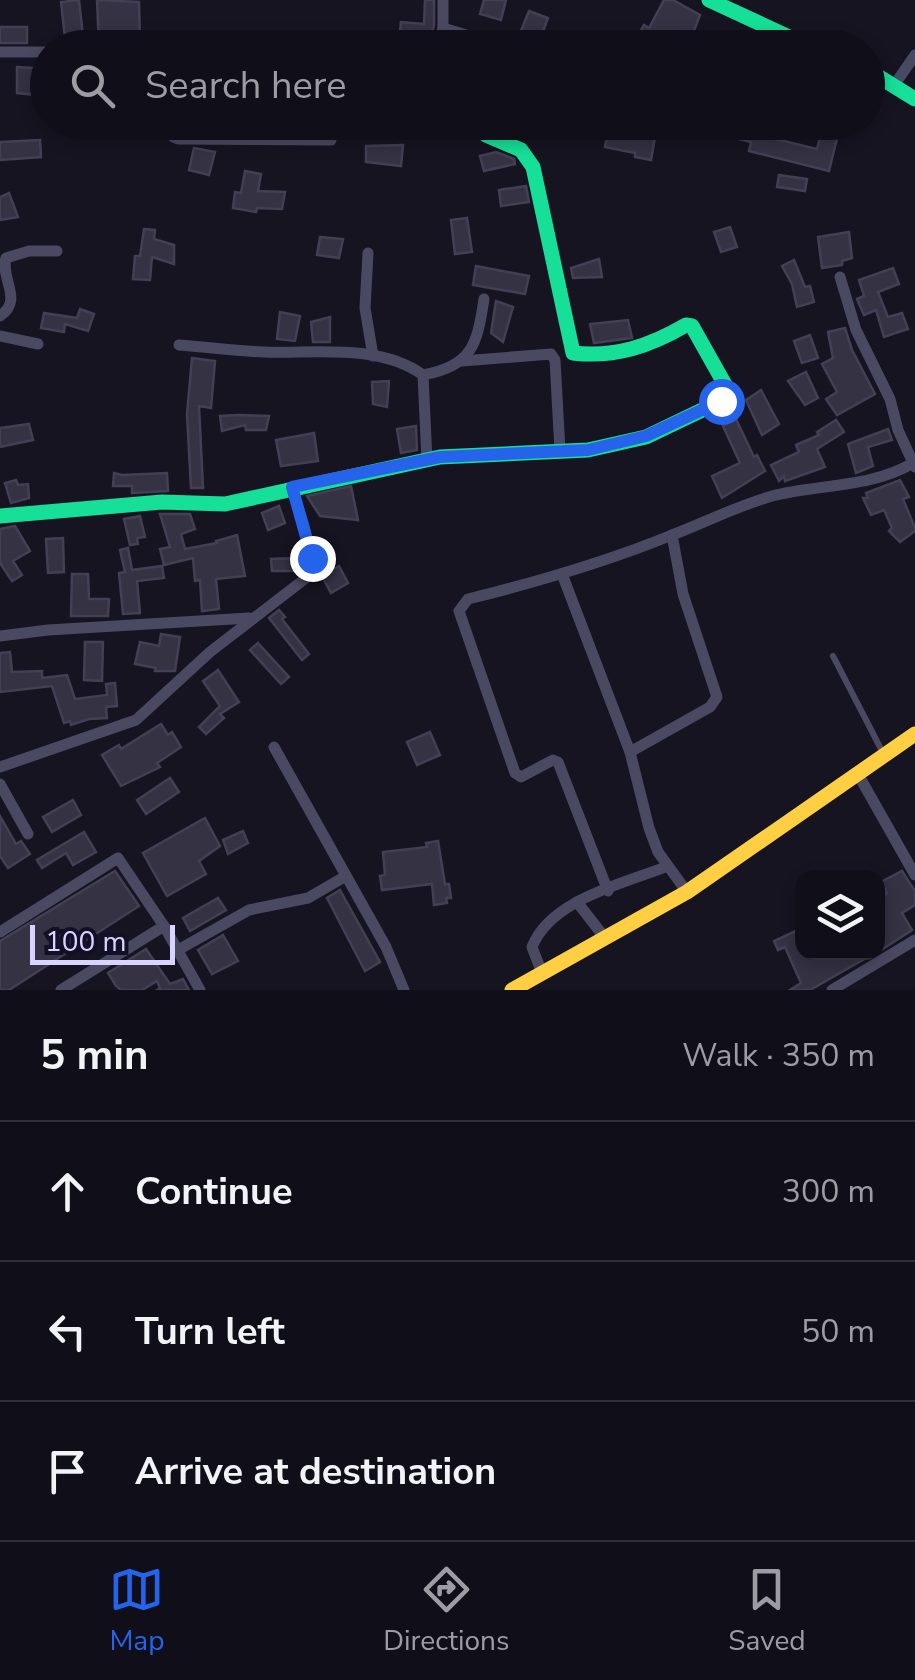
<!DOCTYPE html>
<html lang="en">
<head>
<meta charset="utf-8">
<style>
  :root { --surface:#100f19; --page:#1e1d26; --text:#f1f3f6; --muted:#9c9ca2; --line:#302f38; --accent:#2563eb }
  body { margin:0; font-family:"Nunito Sans",sans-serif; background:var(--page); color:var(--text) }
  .controls { position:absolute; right:30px; bottom:30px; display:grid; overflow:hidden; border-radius:20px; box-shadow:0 5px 15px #0003 }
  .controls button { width:90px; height:90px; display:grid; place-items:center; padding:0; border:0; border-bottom:2px solid var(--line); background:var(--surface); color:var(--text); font:50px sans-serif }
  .scale { position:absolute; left:30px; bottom:25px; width:145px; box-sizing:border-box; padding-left:10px; border:5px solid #d9d4ff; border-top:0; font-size:28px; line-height:35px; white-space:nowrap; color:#d9d4ff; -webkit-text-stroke:8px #130f26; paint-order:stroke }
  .stop { position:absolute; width:30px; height:30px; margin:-22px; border:8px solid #2563eb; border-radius:50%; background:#fff }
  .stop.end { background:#2563eb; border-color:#fff; box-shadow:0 2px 10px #0008 }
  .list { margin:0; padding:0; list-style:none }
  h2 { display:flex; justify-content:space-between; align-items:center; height:130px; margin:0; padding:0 40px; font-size:42px }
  h2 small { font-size:32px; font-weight:400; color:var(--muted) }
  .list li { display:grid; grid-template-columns:65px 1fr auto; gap:30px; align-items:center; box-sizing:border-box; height:140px; padding:0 40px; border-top:2px solid var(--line) }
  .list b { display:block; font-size:38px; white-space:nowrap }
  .list em { font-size:32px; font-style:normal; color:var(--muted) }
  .icon { flex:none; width:55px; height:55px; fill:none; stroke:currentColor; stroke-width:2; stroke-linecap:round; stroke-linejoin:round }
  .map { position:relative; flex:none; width:915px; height:990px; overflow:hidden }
  .search { position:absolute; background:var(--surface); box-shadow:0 5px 15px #0003; left:30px; right:30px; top:30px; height:110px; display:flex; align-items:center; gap:25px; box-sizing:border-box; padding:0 35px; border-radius:55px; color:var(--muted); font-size:38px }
  .sheet { height:550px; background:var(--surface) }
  nav { display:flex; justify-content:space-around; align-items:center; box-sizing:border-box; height:140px; border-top:2px solid var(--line); background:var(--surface); font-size:28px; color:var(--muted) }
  nav a { display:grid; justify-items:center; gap:5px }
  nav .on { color:var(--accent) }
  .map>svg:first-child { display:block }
  .building { fill:#343243; stroke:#433f54; stroke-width:2.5 }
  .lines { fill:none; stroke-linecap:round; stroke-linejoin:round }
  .lane { stroke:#4a4962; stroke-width:6 }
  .street { stroke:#4a4962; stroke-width:11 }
  .fast { stroke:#16e098; stroke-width:15 }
  .slow { stroke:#ffcf43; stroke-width:15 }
  .route { stroke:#2563eb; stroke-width:12 }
</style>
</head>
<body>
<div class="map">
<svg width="915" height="990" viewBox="0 0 915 990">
  <rect width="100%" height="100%" fill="#161421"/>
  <g class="building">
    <path d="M79 0 83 36 65 38 61 2Z"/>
    <path d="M97 0 139 2 140 40 99 45Z"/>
    <path d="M425 0H434V26L429 39H399L401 22 424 24Z"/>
    <path d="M484 0H506L501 20 480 14Z"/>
    <path d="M664 0H673L700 15 692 36 681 31 675 48H650L636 39 644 25 649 28Z"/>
    <path d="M529 11 548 18 540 40 520 33Z"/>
    <rect x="0" y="27" width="27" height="16"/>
    <path d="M17 67 48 69V96L17 93Z"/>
    <path d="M610 122H631V126L656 132 651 160 635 157V153L605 147Z"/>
    <path d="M716 122H756L754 134 817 149 824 122H841L829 171 749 151 751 142 713 133Z"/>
    <path d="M40 140 41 157 0 160V142Z"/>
    <path d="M403 145 401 166 366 162V146Z"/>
    <path d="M194 148 215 152 209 175 189 170Z"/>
    <path d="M496 152 514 159 515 164 484 171 480 156Z"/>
    <path d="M245 171 261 174 258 191 285 192 282 209 257 208 256 212 233 208 235 192 241 193Z"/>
    <path d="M779 175 807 179 805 191 777 187Z"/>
    <path d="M526 186 529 202 501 206 499 190Z"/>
    <path d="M9 193 18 217 0 220V197Z"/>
    <path d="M467 218 472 252 455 254 451 220Z"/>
    <path d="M730 227 737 247 721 252 714 232Z"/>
    <path d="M144 229 155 230 154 239 174 245V264L152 257 150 280 133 279 135 256H140Z"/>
    <path d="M849 232 852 258 842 261V265L822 268 818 237Z"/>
    <path d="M320 237 343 239 339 258 317 255Z"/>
    <path d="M599 259 602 277 573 278 571 268Z"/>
    <path d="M794 260 805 287 810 286 814 302 797 307 792 284 782 266Z"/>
    <path d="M476 266 529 276 525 294 473 285Z"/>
    <path d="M893 268 899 284 878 292 888 317 902 313 908 329 884 337 876 310 864 315 857 299 864 296 859 280Z"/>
    <path d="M496 301 513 307 503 342 491 333Z"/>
    <path d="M80 309 94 314 88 331 65 324 64 332 41 328 44 313 77 318Z"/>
    <path d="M280 312 300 316 295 341 277 339Z"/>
    <path d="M330 317V342H313L311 322Z"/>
    <path d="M628 320 632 338 594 343 590 324Z"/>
    <path d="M845 328 852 350 875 394 837 415 826 399 837 392 822 364 833 358 828 332Z"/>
    <path d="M810 335 818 358 802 363 794 341Z"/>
    <path d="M192 358 215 361 211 408 199 406 203 488H191L187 414Z"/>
    <path d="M806 372 818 398 805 405 788 381Z"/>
    <path d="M389 381 387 407 373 404 372 382Z"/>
    <path d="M761 390 779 424 762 435 746 400Z"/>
    <path d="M239 415 269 416 266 430H246L245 425 222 431 220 416Z"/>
    <path d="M736 419 754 457 757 455 765 471 722 498 712 476 740 463 723 426Z"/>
    <path d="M836 420 844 432 817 449 825 467 785 481 784 476 779 481 771 465 799 452 796 445 819 435 817 432Z"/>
    <path d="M29 424 33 440 0 447V428Z"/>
    <path d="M416 426 417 450 401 453 397 429Z"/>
    <path d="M888 429 892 440 868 447 873 466 856 473 848 444Z"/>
    <path d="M314 433 318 461 281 466 276 440Z"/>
    <path d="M114 473 122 475 167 473 168 491 132 493V486H113Z"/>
    <path d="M16 480 18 485 28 484 29 498 11 503 5 483Z"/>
    <path d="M900 480 909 497 903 499 915 528V531L900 542 889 531 892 528 884 510 871 515 863 498H868L866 493Z"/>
    <path d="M351 486 358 520 320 516 307 496Z"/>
    <path d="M279 506 285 523 268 530 262 513Z"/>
    <path d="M160 514H190L195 529 181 534 185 549 217 543 216 541 237 535 245 576 216 579 219 609 202 611 200 580 195 581 193 558 164 565 160 549 170 547Z"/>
    <path d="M140 516 145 537 137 538 138 544 130 545 124 519Z"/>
    <path d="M15 526 30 551 13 561 22 575 12 581 0 563V529Z"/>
    <path d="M63 538 64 572 48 573 46 539Z"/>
    <path d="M128 548 132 570 162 566 164 578 137 581 140 613 123 614 119 573 125 572 120 550Z"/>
    <path d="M297 558V571H272L271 559Z"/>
    <path d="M339 566 348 583 331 593 322 576Z"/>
    <path d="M72 574H88L89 599H109L108 616H71Z"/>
    <path d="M279 610 285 617 282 619 309 654 302 660 269 618Z"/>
    <path d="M161 634 180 637 175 671H155L156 668 135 664 140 642 159 646Z"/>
    <path d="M85 642H103L102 681 84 680Z"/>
    <path d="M258 643 289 677 281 684 250 650Z"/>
    <path d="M10 652 12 672 42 671V678L67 675 75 699 107 695 106 684 115 683 117 706 106 707 107 718 89 719 71 725 70 721 64 723 52 686 0 692V653Z"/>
    <path d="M218 670 239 702 220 714 224 718 206 734 199 727 220 706 203 681Z"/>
    <path d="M161 724 168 735 172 732 181 747 157 763 160 767 121 786 102 755 119 745 121 749Z"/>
    <path d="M430 732 440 755 417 765 407 742Z"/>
    <path d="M170 778 179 792 146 814 137 800Z"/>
    <path d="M73 800 81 815 52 832 43 817Z"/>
    <path d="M0 816 16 844 21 841 30 854 8 868 0 856Z"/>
    <path d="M205 818 220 846 199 861 206 874 167 896 143 853Z"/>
    <path d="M243 831 248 843 228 854 223 840Z"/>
    <path d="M84 832 96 852 73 865 66 853 42 868 37 860Z"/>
    <path d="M438 841 445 884H449L451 898H446L447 903 434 905 432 884 382 890 380 876 385 875 383 852 427 847 426 843Z"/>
    <path d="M115 871 139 906 9 990H0V941Z"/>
    <path d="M902 871 915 891V905L902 913 912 930 878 952V900L887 893 881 882Z"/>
    <path d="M340 890 380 962 365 971 327 898Z"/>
    <path d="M218 898 226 910 190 931 183 918Z"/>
    <path d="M802 928V952L873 954 810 990H790L801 983 785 947 778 950 774 941Z"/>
    <path d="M223 935 238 961 212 974 198 950Z"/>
    <path d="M146 949 170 984 183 979 189 990H157L160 988 157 981 142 990H121L116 986 108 973Z"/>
  </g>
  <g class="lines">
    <path class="lane" d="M833 656 882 751"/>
    <g class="street">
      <path d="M443 28 509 48"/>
      <path d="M235 48H361"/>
      <path d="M436 48 443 28V0"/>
      <path d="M0 52H48"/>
      <path d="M895 84 915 55"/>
      <path d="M171 122 173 137 178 139 331 140"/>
      <path d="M657 122 673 131"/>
      <path d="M368 253 365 308 373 356"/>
      <path d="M840 277 856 330 890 399 898 430 915 467"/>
      <path d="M0 316C24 300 0 279 6 258L29 251H57"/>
      <path d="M0 336 38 344"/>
      <path d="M179 345C207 347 236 351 264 352 315 354 379 343 423 375L427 461"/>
      <path d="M462 361 551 354 555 360 560 451"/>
      <path d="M423 375C472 365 477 346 484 299"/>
      <path d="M562 574 630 752 649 828 658 852 687 892"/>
      <path d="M0 636 48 630 249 618"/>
      <path d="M274 747 386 947 404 990"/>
      <path d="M630 752 710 707 717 697 683 594 672 535"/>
      <path d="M0 767 136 720 210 652 306 578C319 559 298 510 292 487"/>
      <path d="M859 776 915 875"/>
      <path d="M0 784 28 834"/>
      <path d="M608 891 558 762 553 760 521 777 515 773 459 611 468 599C537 582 606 562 672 535 706 522 737 506 772 496 819 484 871 488 913 463"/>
      <path d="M577 902 605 938"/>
      <path d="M0 932 118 858 164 926 200 990"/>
      <path d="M178 950 249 910 308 898 346 876"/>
      <path d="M542 973 532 947C551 899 623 884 668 866"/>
      <path d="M61 990 164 926"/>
      <path d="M832 990 915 940"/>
    </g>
    <g class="fast">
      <path d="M709 0 813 48"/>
      <path d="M868 70 915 99"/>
      <path d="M0 516 162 502 225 504 440 457 588 450 646 437 721 401 728 390 692 326 686 325C650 346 615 358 573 353L533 167 521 150 486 135 485 122"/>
    </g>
    <path class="slow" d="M512 990 687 892 915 734"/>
  </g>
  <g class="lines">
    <path class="route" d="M312 558 292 487 440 457 588 450 646 436 721 401"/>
  </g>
</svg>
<div class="controls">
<button><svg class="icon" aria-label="layers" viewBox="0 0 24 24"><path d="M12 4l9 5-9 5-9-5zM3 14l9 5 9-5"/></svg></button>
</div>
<div class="scale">100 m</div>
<div class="stop" style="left:721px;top:401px"></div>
<div class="stop end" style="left:312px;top:558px"></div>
<div class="search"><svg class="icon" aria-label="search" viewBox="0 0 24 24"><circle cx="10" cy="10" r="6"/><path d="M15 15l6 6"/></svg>Search here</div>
</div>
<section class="sheet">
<h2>5 min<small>Walk · 350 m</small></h2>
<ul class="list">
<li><svg class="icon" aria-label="ahead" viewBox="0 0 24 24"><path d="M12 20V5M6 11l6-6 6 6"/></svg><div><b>Continue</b></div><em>300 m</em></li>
<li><svg class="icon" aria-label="left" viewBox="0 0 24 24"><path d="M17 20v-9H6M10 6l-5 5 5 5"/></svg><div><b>Turn left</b></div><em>50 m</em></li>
<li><svg class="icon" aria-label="arrive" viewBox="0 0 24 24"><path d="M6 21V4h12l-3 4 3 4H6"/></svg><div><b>Arrive at destination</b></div></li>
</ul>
</section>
<nav>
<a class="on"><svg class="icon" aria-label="map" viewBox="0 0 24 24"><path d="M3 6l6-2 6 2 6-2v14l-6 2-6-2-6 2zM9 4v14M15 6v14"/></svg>Map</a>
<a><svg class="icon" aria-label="directions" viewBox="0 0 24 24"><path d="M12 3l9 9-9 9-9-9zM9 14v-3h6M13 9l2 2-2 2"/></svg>Directions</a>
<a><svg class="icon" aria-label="saved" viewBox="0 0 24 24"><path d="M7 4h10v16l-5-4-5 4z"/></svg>Saved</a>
</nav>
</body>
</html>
